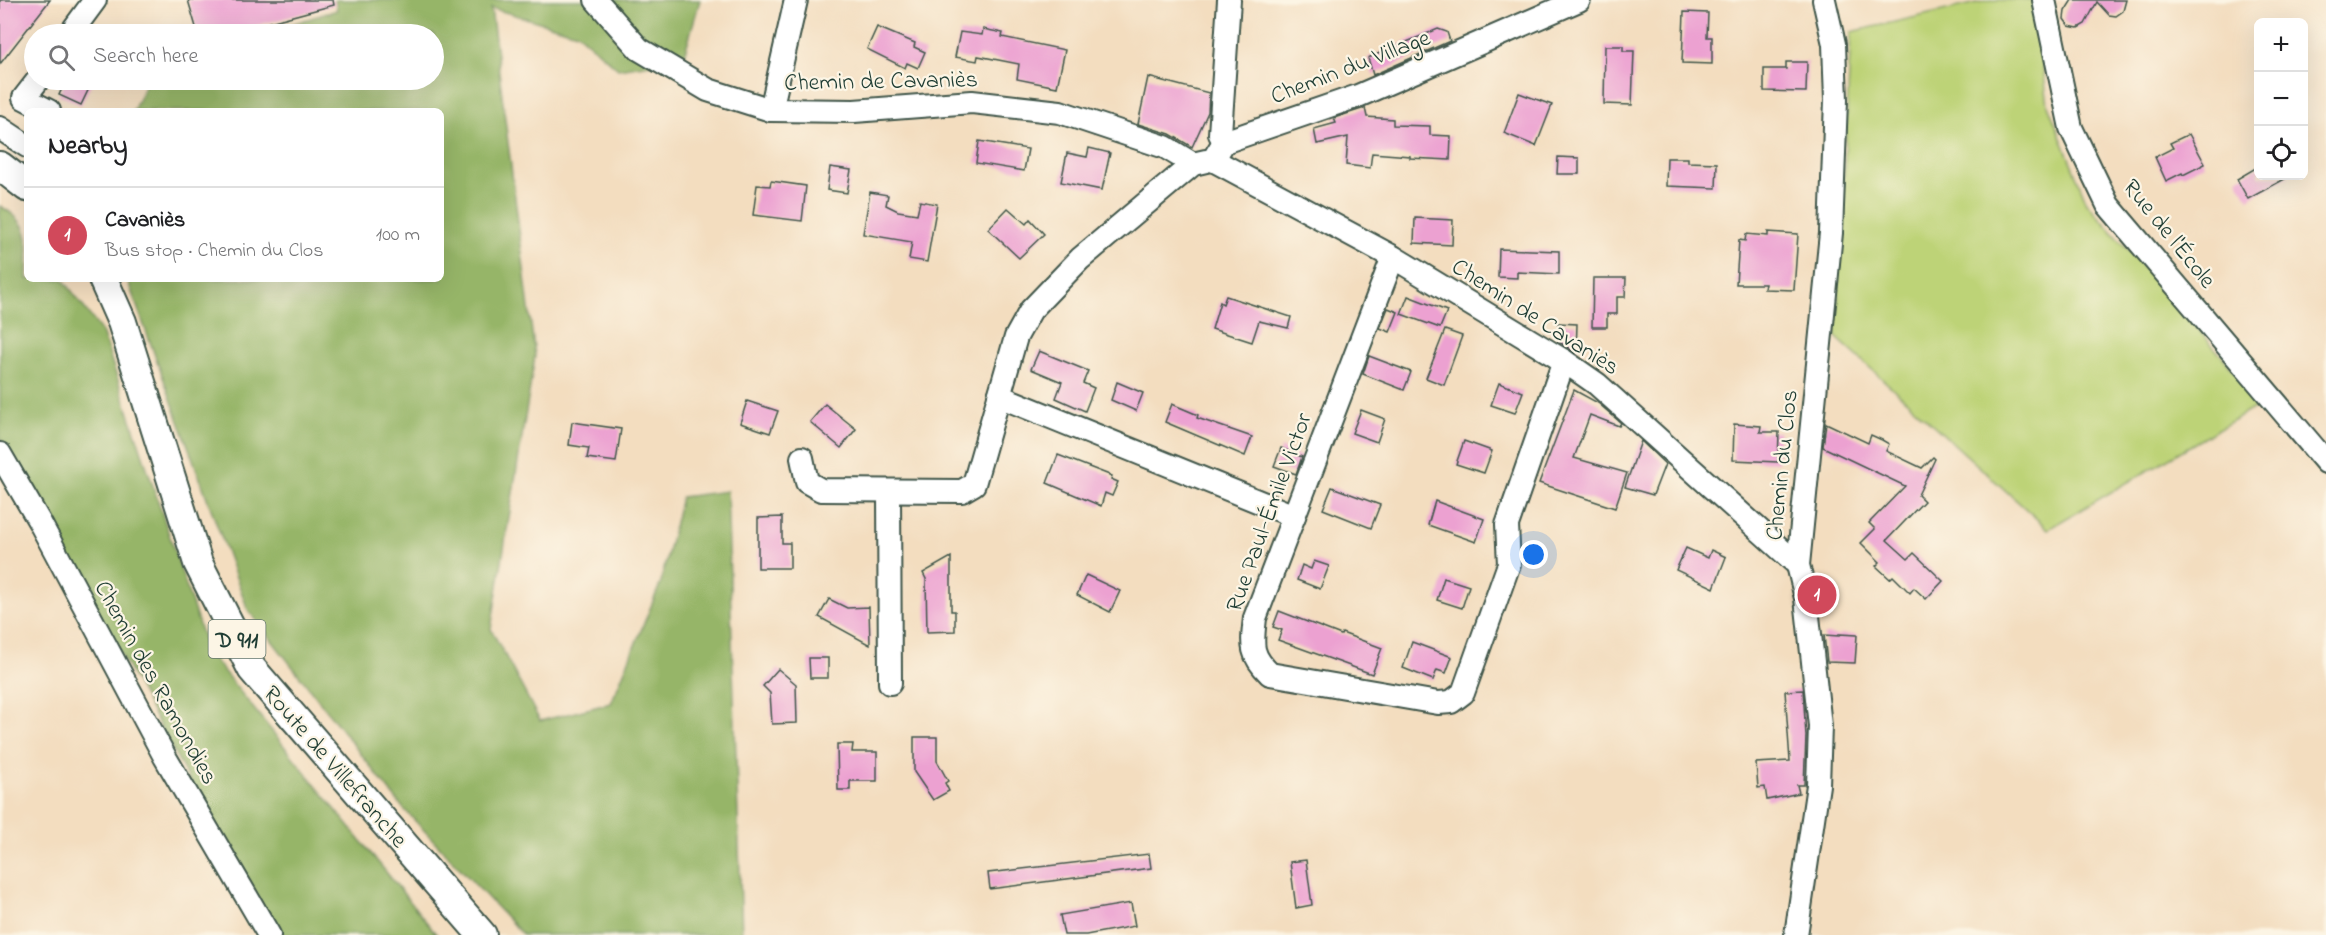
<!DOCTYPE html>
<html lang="en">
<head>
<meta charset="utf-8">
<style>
  :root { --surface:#fff; --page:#f6f6f6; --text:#202124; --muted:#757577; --line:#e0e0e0; --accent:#d1495b }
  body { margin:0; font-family:"Indie Flower",sans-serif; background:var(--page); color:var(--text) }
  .controls { position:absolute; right:18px; top:18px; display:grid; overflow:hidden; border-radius:9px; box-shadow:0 6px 24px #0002 }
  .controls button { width:54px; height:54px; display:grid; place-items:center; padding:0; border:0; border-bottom:2px solid var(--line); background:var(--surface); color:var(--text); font:30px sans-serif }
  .you { position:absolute; left:1534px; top:555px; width:21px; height:21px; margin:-15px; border:4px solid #fff; border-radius:50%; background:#1a73e8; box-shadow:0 0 0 9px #1a73e833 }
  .badge { display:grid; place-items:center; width:39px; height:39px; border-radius:50%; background:var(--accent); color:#fff; font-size:20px; font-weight:700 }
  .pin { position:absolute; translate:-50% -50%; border:3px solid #fff; box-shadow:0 2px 6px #0006 }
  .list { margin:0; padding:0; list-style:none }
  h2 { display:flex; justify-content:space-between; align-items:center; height:78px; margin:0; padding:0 24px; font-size:26px }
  h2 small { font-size:20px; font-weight:400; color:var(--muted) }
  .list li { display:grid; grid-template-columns:39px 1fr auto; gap:18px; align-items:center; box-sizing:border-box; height:96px; padding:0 24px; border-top:2px solid var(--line) }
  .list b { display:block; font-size:22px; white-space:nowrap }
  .list p { margin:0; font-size:20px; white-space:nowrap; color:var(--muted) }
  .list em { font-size:20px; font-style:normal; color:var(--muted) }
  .icon { flex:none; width:33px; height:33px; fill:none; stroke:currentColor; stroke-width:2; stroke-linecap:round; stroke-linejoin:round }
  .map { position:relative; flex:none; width:2326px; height:935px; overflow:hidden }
  .search { position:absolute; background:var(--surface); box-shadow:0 6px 24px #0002; left:24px; top:24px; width:420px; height:66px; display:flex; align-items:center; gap:15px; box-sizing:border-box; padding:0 21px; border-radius:33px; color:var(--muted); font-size:22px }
  .panel { position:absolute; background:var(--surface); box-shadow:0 6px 24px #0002; left:24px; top:108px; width:420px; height:174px; border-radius:9px }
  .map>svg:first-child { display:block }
  .green { fill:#bdd377; stroke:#6e8856; stroke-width:1.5 }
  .forest { fill:#96b568; stroke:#5a794e; stroke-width:1.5 }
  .building { fill:#eca1d1 }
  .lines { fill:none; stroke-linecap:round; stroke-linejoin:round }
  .minor-casing { stroke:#3f5549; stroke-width:26 }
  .major-casing { stroke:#3f5549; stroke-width:32 }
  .minor { stroke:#fff; stroke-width:22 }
  .major { stroke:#fff; stroke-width:28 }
  .labels { text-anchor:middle; stroke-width:4.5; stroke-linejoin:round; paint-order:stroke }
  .shield { fill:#fcf5e5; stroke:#617469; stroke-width:1.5 }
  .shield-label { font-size:22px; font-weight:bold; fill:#1f3d34 }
  .street-label { font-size:24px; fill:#1f3d34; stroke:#fcf5e5 }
</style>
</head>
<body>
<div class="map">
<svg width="2326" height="935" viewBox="0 0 2326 935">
  <rect width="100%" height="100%" fill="#fcf5e5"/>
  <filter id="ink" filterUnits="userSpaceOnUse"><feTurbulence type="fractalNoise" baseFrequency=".0167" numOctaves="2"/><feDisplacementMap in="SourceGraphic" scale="12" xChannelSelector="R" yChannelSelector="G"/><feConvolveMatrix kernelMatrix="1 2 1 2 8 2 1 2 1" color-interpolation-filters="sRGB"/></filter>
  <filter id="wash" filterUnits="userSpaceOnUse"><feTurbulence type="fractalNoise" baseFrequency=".008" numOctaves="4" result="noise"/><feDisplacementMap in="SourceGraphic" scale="24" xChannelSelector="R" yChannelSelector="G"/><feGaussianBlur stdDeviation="1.35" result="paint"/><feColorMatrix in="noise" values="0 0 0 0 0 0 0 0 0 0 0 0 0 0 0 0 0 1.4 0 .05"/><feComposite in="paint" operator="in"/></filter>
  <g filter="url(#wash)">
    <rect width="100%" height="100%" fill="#f3ddbf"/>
    <path class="green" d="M1990 0H2034L2048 105 2087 203 2263 403 2048 529 1836 337 1851 32Z"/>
    <g class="forest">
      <path d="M335 0H700L683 59 618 69 577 33 491 8 535 356 491 629 540 721 611 703 661 582 681 497 727 491 742 935H523L403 808 248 610 127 279H441V111H133L148 80H434V34H260L337 10Z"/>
      <path d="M0 206C35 225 27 244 27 279H63L102 332 208 652 437 935H273L32 490 0 438Z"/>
    </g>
    <g id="blocks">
      <g class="building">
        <path d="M0 0H50L0 64Z"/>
        <path d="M188 0H333L334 5 225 34H198Z"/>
        <path d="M2072 0H2126L2123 11 2116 16 2109 15 2097 2 2085 24 2078 28 2069 26 2064 19 2065 11Z"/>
        <path d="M1684 12 1708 13 1707 37H1712V64L1682 63Z"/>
        <path d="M877 27 915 43 914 47 925 52 918 68 907 63 905 68 867 49Z"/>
        <path d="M983 29 1003 33 1002 37 1065 50 1057 87 1017 79 1019 64 978 56 977 61 955 57 960 32 982 35Z"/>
        <path d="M1438 29 1447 32 1450 41 1373 75 1368 58Z"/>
        <path d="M1605 46H1623V51H1634L1632 105 1604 104Z"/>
        <path d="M1786 62H1807L1806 92 1764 91V69H1786Z"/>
        <path d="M1148 77 1209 93 1208 112 1192 147 1170 134 1138 124Z"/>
        <path d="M66 80H93L81 105 59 95Z"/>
        <path d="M1519 93 1552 105 1536 146 1504 133Z"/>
        <path d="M1365 108 1367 117 1393 119V125L1430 126V135L1451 136 1450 160 1410 158V156L1372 153 1370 168 1346 165 1348 137 1317 144 1314 129 1336 123 1334 118Z"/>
        <path d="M2189 134 2205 164 2183 175 2182 173 2166 181 2155 157 2173 148 2170 143Z"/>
        <path d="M979 141 1028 149 1024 171 976 163Z"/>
        <path d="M1089 148 1110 153 1102 190 1061 182 1067 153 1087 157Z"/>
        <path d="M1558 157 1579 158V174H1557Z"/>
        <path d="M1667 158H1688V162L1717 163 1716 188 1666 186Z"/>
        <path d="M2259 166V176H2290L2248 199 2237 179Z"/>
        <path d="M830 167 851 170 847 193 827 190Z"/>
        <path d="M771 181 806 186 802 221 753 215 757 185 770 186Z"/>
        <path d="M870 192 888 195 886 205 898 211 917 214 920 201 937 204 927 262 909 259 912 242 863 234Z"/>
        <path d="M1008 208 1026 224 1030 219 1044 234 1019 258 988 229Z"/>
        <path d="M1415 218 1453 220 1452 245 1414 243Z"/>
        <path d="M1768 232 1798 234 1794 290 1764 289 1765 284H1736L1739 240 1745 241 1746 234 1768 236Z"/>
        <path d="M1499 249 1559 251V274L1517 272V278L1498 277Z"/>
        <path d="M1593 278H1626L1625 297H1617V314H1607V327H1592Z"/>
        <path d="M1226 296 1291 317 1288 328 1259 321 1252 342 1212 329 1220 302 1223 304Z"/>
        <path d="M1408 296 1447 311 1440 328 1401 314Z"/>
        <path d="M1388 308 1398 312 1390 332 1380 328Z"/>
        <path d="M1558 323 1577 324 1576 353 1558 341Z"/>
        <path d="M1445 330 1462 336 1444 385 1426 378Z"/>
        <path d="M1039 351 1088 371 1083 383 1094 388 1085 411 1056 398 1062 382 1031 369Z"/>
        <path d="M1369 356 1411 372 1404 390 1363 374Z"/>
        <path d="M1117 382 1143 393 1136 411 1111 400Z"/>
        <path d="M1499 383 1523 392 1515 413 1491 405Z"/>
        <path d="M1574 390 1598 403 1621 423 1619 426 1590 415 1574 458 1627 473 1615 508 1539 483Z"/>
        <path d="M747 401 778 411 770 433 740 423Z"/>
        <path d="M825 404 856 429 841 448 810 422Z"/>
        <path d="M1172 404 1198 415 1197 418 1252 437 1245 456 1165 422Z"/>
        <path d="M1361 410 1385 419 1377 442 1352 433Z"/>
        <path d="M572 422 621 429 616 462 587 458 589 448 569 445Z"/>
        <path d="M1826 423 1868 443 1871 435 1882 440 1889 444 1886 451 1922 468 1933 457 1935 459 1918 495 1924 501 1887 540 1908 559 1914 553 1943 581 1926 599 1914 588 1910 593 1893 576 1890 579 1876 566 1880 562 1861 543 1875 529 1869 523 1905 486 1823 447Z"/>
        <path d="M1734 424 1761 426 1760 432H1779L1778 462 1733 460Z"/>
        <path d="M1464 441 1492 451 1484 473 1456 464Z"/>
        <path d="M1641 441 1665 464 1653 495 1625 487Z"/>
        <path d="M1281 448 1302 457 1296 474 1274 466Z"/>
        <path d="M1058 455 1112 476 1111 479 1118 482 1112 496 1105 493 1101 506 1047 483Z"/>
        <path d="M1332 487 1380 505 1371 528 1323 509Z"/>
        <path d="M1435 501 1484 519 1476 542 1428 525Z"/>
        <path d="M782 517V543H790V568H758V518Z"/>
        <path d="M1686 548 1708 558 1711 550 1726 557 1714 588 1676 570Z"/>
        <path d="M951 557V611H955V631L927 632 926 579 923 573Z"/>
        <path d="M1314 561 1329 566 1320 589 1297 580 1302 565 1311 569Z"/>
        <path d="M1086 575 1120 591 1110 612 1077 595Z"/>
        <path d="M1444 578 1469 586 1462 608 1437 600Z"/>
        <path d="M829 599 847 608 869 607 870 645 819 617Z"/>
        <path d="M1279 611 1341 635 1342 633 1382 648 1372 674 1278 640 1282 630 1273 627Z"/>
        <path d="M1839 634 1857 635 1855 663 1827 662 1824 635 1839 636Z"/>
        <path d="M1412 642 1452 657 1446 673 1437 670 1433 680 1403 668Z"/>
        <path d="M809 658H828V678H810Z"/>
        <path d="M778 669 796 684 797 723 772 724 770 693 763 686Z"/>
        <path d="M1803 690 1806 736 1804 785H1797L1799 793 1767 800 1765 787 1758 788 1756 763 1790 761 1785 691Z"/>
        <path d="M914 737H937V761L948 781 945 783 949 791 933 800 914 772Z"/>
        <path d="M837 744H853L852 752H877V781H850V790H838Z"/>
        <path d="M1149 854 1151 868 990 889 988 873Z"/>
        <path d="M1306 860 1312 905 1296 908 1290 862Z"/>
        <path d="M1131 903 1135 926 1086 935H1064L1060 915Z"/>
      </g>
    </g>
  </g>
  <g filter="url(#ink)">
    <use href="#blocks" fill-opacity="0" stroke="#3f5549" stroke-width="1.5"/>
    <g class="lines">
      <defs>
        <g id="minor">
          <path d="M596 0 639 49 708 90 771 110 854 111 972 102 1060 112 1165 147 1193 164"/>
          <path d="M2044 0 2071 128 2108 205 2326 462"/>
          <path d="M70 34 95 0"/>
          <path d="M38 80 24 98 49 111"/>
          <path d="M771 110 796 0"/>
          <path d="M0 128 27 146"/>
          <path d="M1224 142 1220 134 1229 0"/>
          <path d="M1213 160 1393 257 1564 361 1597 384 1798 565"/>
          <path d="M1213 160 1224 142 1358 96 1579 0"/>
          <path d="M1393 257 1255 618C1252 645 1250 655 1270 674L1438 703 1451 702 1463 693 1509 564 1507 525 1564 361"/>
          <path d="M999 396 1294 516"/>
          <path d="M0 454 39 521 165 757 269 935"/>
          <path d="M802 458 807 482 821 490 962 491 974 484 1016 337 1031 310 1080 259 1193 164 1206 161"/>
          <path d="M889 492 890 683"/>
          <path d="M1796 935 1818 785 1820 726 1806 598 1798 565 1831 233 1836 100 1834 44 1824 0"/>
        </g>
        <g id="major">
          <path d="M0 166 27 187"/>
          <path d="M103 279 122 322 198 563 252 669 482 935"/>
        </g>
      </defs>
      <use href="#minor" class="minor-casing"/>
      <use href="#major" class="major-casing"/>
      <use href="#minor" class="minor"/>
      <use href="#major" class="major"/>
    </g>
  </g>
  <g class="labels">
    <rect class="shield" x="208.5" y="620" width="57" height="38" rx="4.5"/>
    <g class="shield-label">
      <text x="237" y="647">D 911</text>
    </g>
    <g class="street-label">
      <text transform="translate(1350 66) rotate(-21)" y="8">Chemin du Village</text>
      <text transform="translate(881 80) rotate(-1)" y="8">Chemin de Cavaniès</text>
      <text transform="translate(2170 233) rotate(51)" y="8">Rue de l'École</text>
      <text transform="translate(1536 316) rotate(33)" y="8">Chemin de Cavaniès</text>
      <text transform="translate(1781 465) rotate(-84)" y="8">Chemin du Clos</text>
      <text transform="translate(1268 512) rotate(-70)" y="8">Rue Paul-Émile Victor</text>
      <text transform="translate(157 682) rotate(61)" y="8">Chemin des Ramondies</text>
      <text transform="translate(336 766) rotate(49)" y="8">Route de Villefranche</text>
    </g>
  </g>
</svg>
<div class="controls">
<button>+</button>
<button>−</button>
<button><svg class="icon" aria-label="locate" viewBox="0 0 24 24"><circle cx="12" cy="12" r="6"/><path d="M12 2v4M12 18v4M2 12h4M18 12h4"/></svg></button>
</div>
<div class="you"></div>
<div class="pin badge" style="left:1817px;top:595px">1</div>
<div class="search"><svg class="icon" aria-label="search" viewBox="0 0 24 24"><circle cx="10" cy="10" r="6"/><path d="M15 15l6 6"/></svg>Search here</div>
<section class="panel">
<h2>Nearby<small></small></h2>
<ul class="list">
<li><span class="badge">1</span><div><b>Cavaniès</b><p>Bus stop · Chemin du Clos</p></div><em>100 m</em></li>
</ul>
</section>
</div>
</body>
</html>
